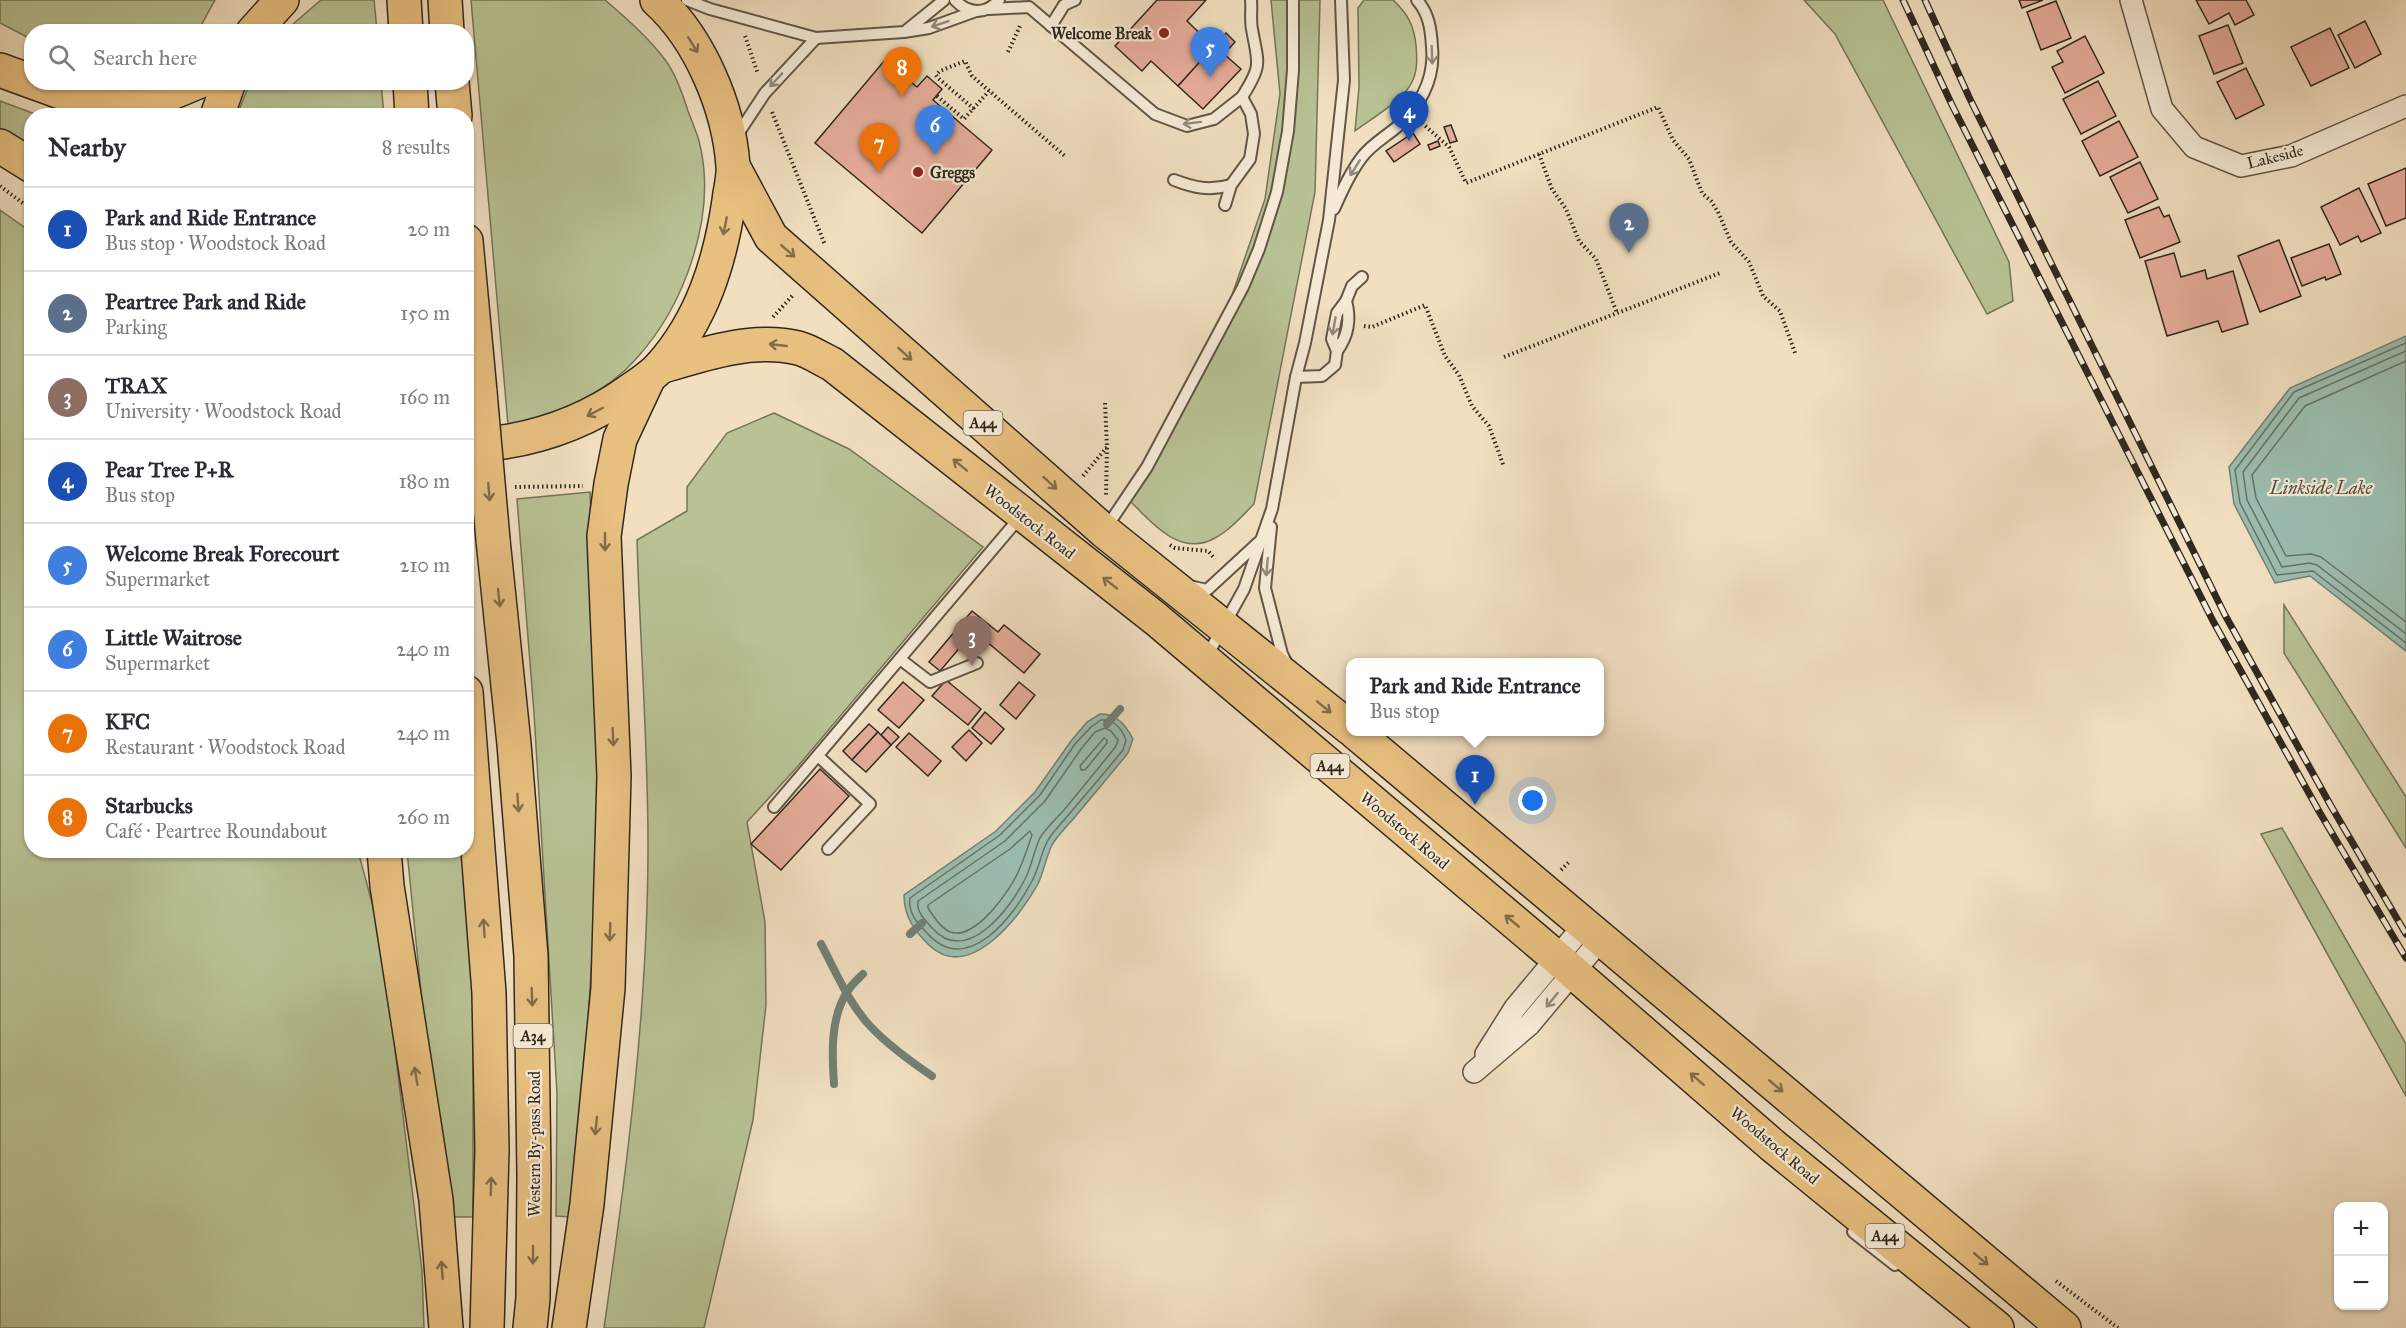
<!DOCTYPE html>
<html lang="en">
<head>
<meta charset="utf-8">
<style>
  :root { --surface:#fff; --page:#f7f7f7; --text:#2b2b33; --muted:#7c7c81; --line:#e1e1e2; --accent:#8f2418 }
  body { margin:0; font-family:"IM FELL Great Primer",serif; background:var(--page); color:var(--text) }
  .controls { position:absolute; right:18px; bottom:18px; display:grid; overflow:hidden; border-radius:12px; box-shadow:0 2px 4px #0004 }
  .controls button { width:54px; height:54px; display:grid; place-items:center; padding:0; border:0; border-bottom:2px solid var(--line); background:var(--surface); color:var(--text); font:30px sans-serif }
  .you { position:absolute; left:1533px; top:801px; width:21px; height:21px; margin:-15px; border:4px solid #fff; border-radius:50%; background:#1a73e8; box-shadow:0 0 0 9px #1a73e833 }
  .badge { display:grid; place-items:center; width:39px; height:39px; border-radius:50%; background:var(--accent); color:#fff; font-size:20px; font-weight:700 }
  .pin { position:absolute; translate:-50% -50px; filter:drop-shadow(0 2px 3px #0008) }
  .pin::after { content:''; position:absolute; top:32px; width:21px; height:18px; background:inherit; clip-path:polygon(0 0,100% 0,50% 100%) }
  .popup { position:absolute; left:1346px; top:658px; width:258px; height:78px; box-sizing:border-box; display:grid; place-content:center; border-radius:12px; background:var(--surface); filter:drop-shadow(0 2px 4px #0005); font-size:20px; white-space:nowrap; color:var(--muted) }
  .popup b { font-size:22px; color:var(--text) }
  .popup::after { content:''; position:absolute; left:50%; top:100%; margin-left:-12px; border:12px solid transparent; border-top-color:var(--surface) }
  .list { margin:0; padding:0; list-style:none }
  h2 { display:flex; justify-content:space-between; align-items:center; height:78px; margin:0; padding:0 24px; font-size:26px }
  h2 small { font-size:20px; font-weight:400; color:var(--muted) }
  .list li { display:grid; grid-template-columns:39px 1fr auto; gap:18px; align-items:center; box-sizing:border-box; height:84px; padding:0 24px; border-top:2px solid var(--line) }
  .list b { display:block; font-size:22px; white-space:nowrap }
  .list p { margin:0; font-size:20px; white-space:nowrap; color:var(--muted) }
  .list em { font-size:20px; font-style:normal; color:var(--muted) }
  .icon { flex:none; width:33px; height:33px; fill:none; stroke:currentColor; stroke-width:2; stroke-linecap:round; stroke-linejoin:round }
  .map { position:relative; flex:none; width:2406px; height:1328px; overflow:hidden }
  .search { position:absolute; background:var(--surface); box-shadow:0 2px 4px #0004; left:24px; top:24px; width:450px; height:66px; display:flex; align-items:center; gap:15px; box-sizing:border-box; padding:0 21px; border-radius:24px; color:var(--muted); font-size:22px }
  .panel { position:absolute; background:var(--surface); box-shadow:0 2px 4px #0004; left:24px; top:108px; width:450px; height:750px; border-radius:24px }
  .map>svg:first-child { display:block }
  .green { fill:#b8c294; stroke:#74755a; stroke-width:1.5 }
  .water { fill:#9bbdaf; stroke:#718175; stroke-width:1.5 }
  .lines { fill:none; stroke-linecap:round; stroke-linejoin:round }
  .shore { stroke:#667267; stroke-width:1.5 }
  .stream { stroke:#718175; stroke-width:8 }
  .building { fill:#e6ad9b; stroke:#31281f; stroke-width:1.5 }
  .lane-casing { stroke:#615647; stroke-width:14 }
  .street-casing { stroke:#615647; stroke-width:24 }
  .highway-casing { stroke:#31281f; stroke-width:36 }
  .path { stroke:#31281f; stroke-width:4; stroke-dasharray:1.5 3; stroke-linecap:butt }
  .lane { stroke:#f6ead6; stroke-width:10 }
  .street { stroke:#f6ead6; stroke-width:21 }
  .highway { stroke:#e8c080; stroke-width:33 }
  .rail-casing { stroke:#31281f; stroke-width:7 }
  .rail { stroke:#f6ead6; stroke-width:4.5; stroke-dasharray:14; stroke-linecap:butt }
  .highway-bridge-casing { stroke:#31281f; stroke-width:36; stroke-linecap:butt }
  .highway-bridge { stroke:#e8c080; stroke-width:33 }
  .oneway { stroke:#94897a }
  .oneway2 { stroke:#836c4b }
  .poi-dot { fill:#8f2418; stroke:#f6ead6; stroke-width:2 }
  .labels { text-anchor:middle; stroke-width:4.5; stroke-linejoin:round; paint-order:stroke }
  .shield { fill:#f6ead6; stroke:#6c6256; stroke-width:1.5 }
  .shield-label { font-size:15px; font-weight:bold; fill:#31281f }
  .poi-label { font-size:16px; font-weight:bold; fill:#31281f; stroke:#f6ead6; text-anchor:end }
  .street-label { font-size:16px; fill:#31281f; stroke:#f6ead6 }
  .water-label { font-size:18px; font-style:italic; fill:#4c4d43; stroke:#f6ead6 }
</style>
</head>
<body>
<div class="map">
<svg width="2406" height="1328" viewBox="0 0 2406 1328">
  <rect width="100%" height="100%" fill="#f1dfc0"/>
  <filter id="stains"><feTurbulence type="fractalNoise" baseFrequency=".00333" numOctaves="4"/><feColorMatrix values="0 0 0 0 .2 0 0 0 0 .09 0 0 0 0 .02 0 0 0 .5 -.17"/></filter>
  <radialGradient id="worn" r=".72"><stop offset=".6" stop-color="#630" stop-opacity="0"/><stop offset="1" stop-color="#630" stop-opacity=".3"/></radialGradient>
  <g class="green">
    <path d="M0 0H215L198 31 32 32 31 39 0 23Z"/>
    <path d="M321 0H374L377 31H285Z"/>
    <path d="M471 0H605C627 19 649 38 666 61 676 75 683 95 688 111 692 121 696 131 699 141 718 214 685 306 635 360 603 396 554 415 508 425Z"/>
    <path d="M1271 0H1320L1315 192 1254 504C1242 516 1230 530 1215 538 1180 558 1151 522 1129 500L1216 342 1265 199 1280 94Z"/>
    <path d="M1364 0H1393C1407 13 1414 25 1416 45 1417 57 1418 70 1412 82 1404 100 1371 119 1355 131L1359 87 1358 8Z"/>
    <path d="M1804 0H1883L2009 262 2013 301 1987 314 1835 34Z"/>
    <path d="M250 83H381L384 115H237Z"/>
    <path d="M0 101 38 115 32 116 31 150 0 129Z"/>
    <path d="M0 210 31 232 32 850 358 851 381 936 422 1271 424 1328H0Z"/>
    <path d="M774 413 849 449 983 547 798 766 747 822 765 922 766 1005 753 1120 704 1328H604C627 1168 648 1007 648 845 648 743 640 642 637 540L687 511V487L727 433Z"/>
    <path d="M590 492 597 667 598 858 584 1087 571 1217 556 1216 557 1093 534 713 517 499Z"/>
    <path d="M2284 605 2406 797V848L2284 653Z"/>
    <path d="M2282 828 2406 1044V1096L2261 834Z"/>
    <path d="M407 851H464L473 1002V1217H450L431 1092Z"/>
  </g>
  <g class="water">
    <path d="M2406 336V651L2310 576 2275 583 2234 504 2229 467 2290 388Z"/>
    <path d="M1100 714C1117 713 1126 726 1133 739L1128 753C1111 774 1093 795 1075 817 1068 825 1058 835 1052 845 1046 857 1044 871 1038 884 1021 915 970 983 930 946 915 932 904 917 904 895L996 831 1035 792 1071 741 1087 722Z"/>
  </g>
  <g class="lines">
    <g class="shore">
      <path d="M2406 343 2294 392 2235 470 2240 503 2277 575 2313 571 2406 643"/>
      <path d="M2406 351 2299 398 2243 472 2247 500 2282 567 2309 563 2317 565 2406 634"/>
      <path d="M2406 361 2305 406 2252 475 2256 498 2286 556 2311 554 2321 557 2406 622"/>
      <path d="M1101 720C1114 719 1122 729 1126 740L1123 750C1106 771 1088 792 1070 813 1063 822 1052 832 1047 842 1041 854 1039 868 1032 881 1014 916 967 978 927 933 917 923 908 913 910 898L1000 835 1040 795 1075 744 1091 727Z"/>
      <path d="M1105 728 1111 731 1118 740 1116 746C1099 768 1081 789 1064 810 1056 819 1046 828 1040 838 1034 850 1032 865 1026 877 1011 908 967 967 932 928 925 920 916 912 918 901L1005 841 1045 801 1081 749 1095 732Z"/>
      <path d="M1104 738 1107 740V743L1085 770H1081L1080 766Z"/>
      <path d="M1030 831 1032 835C1028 847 1024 859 1019 870 1011 890 975 941 950 932 941 928 933 916 928 908V905L1010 849Z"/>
    </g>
    <g class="stream">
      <path d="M1107 724 1120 709"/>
      <path d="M910 934 922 923"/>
      <path d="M821 944C836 972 849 1004 871 1027 889 1046 910 1061 932 1076"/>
      <path d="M834 1084C832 1054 830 1019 847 992 851 985 858 979 863 974"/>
    </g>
  </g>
  <g class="building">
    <path d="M1157 0H1206L1187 21 1214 47 1178 86 1151 61 1142 71 1115 46Z"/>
    <path d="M2019 0H2043L2022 8Z"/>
    <path d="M2196 0H2246L2254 15 2235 25 2229 13 2209 24Z"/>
    <path d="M2056 1 2071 38 2041 50 2027 12Z"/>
    <path d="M2365 21 2381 54 2355 68 2338 35Z"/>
    <path d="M2228 25 2243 63 2214 74 2199 36Z"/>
    <path d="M2330 28 2349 68 2311 86 2291 47Z"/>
    <path d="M1226 33 1235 42 1224 54 1241 69 1203 109 1178 86Z"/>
    <path d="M2085 36 2104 73 2065 93 2052 67 2063 62 2057 51Z"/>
    <path d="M885 60 917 87 927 76 942 89 933 100 992 150 922 233 815 143Z"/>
    <path d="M2246 68 2264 105 2236 119 2217 82Z"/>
    <path d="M2098 81 2116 116 2081 134 2063 99Z"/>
    <path d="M2119 121 2138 157 2100 176 2082 141Z"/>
    <path d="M1451 125 1457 141 1450 143 1444 127Z"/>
    <path d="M1413 133 1420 144 1394 162 1386 151Z"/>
    <path d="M1438 141 1440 146 1430 150 1428 145Z"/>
    <path d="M2140 162 2158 199 2128 213 2110 177Z"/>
    <path d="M2406 168V218L2386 226 2368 184Z"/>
    <path d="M2359 188 2381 233 2361 242 2358 236 2340 245 2321 207Z"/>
    <path d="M2159 207 2164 217 2169 215 2180 242 2140 258 2125 220Z"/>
    <path d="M2279 240 2301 296 2260 312 2238 256Z"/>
    <path d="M2329 244 2341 274 2326 280 2325 277 2302 286 2291 258Z"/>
    <path d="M2174 253 2181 277 2205 270 2207 279 2233 271 2248 324 2222 332 2218 321 2167 336 2145 261Z"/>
    <path d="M972 611 998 632 1004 625 1040 654 1024 673 974 631 940 671 929 662Z"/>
    <path d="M946 680 981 709 968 725 932 696Z"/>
    <path d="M903 682 924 700 899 728 878 710Z"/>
    <path d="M1019 682 1035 695 1016 719 1000 705Z"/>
    <path d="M985 712 1004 729 991 744 972 728Z"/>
    <path d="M869 724 878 732 852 760 843 751Z"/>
    <path d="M888 727 899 737 891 745 881 735Z"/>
    <path d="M969 730 982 743 966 761 952 747Z"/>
    <path d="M878 732 891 745 866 772 852 760Z"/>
    <path d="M909 733 941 761 928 776 896 747Z"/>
    <path d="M820 769 849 796 781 870 751 844Z"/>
  </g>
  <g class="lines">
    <defs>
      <g id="lane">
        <path d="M687 0 710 9 816 38 904 32 929 28 976 11"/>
        <path d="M955 0C968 14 986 15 999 0"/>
        <path d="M989 9 1029 7 1155 114 1187 126 1214 119 1242 97"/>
        <path d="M1051 26 1064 5 1075 0"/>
        <path d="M907 30 944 0"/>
        <path d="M736 137 765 93 816 38"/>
        <path d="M1174 180C1195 188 1209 191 1231 185"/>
        <path d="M1225 205 1231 185 1250 159 1254 134 1251 114 1242 97C1263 64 1258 64 1252 29 1250 20 1252 10 1251 0"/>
        <path d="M1334 209C1342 191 1350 173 1362 157 1371 145 1385 137 1397 127 1420 106 1435 79 1432 47 1431 29 1429 14 1417 0"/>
        <path d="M1337 351C1348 336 1351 319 1346 301"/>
        <path d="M1296 377 1322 376 1335 365 1337 351 1332 339 1337 313 1346 301 1352 286 1362 277"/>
        <path d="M1271 527 1265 588 1282 654 1287 664"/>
        <path d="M1106 528 1147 467 1243 287 1259 249 1277 192 1288 131 1293 70V0"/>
        <path d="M1189 586 1207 590 1259 542"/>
        <path d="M1207 656 1244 589 1272 509 1296 377 1305 343 1329 220 1344 80 1341 0"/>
        <path d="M900 659 930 682 977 663"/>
        <path d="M818 756 870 804 828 849"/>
        <path d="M774 807 1021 516"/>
        <path d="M1853 1232 1895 1265"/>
      </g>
      <g id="street">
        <path d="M2131 0 2162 109 2194 147 2241 166 2291 156 2406 106"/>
        <path d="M1486 1054 1515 1008 1585 924"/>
        <path d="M1474 1072 1529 1025 1602 938"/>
      </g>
      <g id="highway">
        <path d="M404 0 406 32"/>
        <path d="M445 0 447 32"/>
        <path d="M253 32 282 0"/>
        <path d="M0 70 88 102 145 104 198 82"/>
        <path d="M410 82 412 116"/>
        <path d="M452 82 455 116"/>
        <path d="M217 116 229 82"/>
        <path d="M0 146 32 166"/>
        <path d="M734 168 771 237 1104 531 1350 728"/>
        <path d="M466 241 480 392"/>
        <path d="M660 367C703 354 753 337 798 348 810 351 821 359 832 364L1156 619 1557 958 1772 1145 1997 1328"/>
        <path d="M466 446C525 443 580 426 628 392 639 384 651 377 660 367 702 320 720 262 729 201 730 190 734 177 733 166 729 108 700 39 657 0"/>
        <path d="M493 540 514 744 531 956 534 1177 533 1298 530 1328"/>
        <path d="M466 692 489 993 492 1150 487 1328"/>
        <path d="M1355 732 2064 1328"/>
        <path d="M384 850 387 886 436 1200 446 1328"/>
        <path d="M569 1328 587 1204 608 988 614 776 604 536 611 484 620 439 649 377"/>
      </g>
    </defs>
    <use href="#lane" class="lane-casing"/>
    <use href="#street" class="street-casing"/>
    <use href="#highway" class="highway-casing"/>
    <g class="path">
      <path d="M745 36 758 74"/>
      <path d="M1008 52 1020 26"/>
      <path d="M937 96 964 119 989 91"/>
      <path d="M974 109 938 78 936 75 940 71 965 61 972 76 1066 157"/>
      <path d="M772 112 825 245"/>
      <path d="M1422 123 1449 147 1466 183 1658 107 1673 140 1689 159 1702 193 1711 201 1718 212 1731 242 1749 262 1763 296 1780 311 1795 353"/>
      <path d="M1539 154 1552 189 1566 209 1579 241 1596 259 1617 313"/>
      <path d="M0 186 32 210"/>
      <path d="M773 317 794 294"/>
      <path d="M1364 326 1372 327 1425 305 1445 356 1459 375 1472 406 1489 426 1504 467"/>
      <path d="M1504 357 1720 273"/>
      <path d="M1105 403 1107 447 1106 496"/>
      <path d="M1083 476 1107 447"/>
      <path d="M515 487 583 486"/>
      <path d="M1170 545 1175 548 1208 551 1215 559"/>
      <path d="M1561 870 1569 862"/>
      <path d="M2056 1281 2118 1328"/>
    </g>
    <use href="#lane" class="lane"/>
    <use href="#street" class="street"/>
    <use href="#highway" class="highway"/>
    <defs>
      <g id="rail">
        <path d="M1903 0 1952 105 2213 621 2320 813 2406 958"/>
        <path d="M1925 0 1969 97 2225 615 2331 806 2406 934"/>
      </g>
    </defs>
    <use href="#rail" class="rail-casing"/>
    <use href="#rail" class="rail"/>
    <defs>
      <path id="highway-bridge" d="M480 392 493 540"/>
    </defs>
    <use href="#highway-bridge" class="highway-bridge-casing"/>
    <use href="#highway-bridge" class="highway-bridge"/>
  </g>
  <defs><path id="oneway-shaft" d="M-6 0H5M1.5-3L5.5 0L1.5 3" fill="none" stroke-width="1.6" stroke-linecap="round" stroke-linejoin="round" transform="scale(1.5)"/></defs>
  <g class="oneway">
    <use href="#oneway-shaft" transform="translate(940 24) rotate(161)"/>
    <use href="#oneway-shaft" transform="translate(1432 55) rotate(88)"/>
    <use href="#oneway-shaft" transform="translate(776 80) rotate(133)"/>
    <use href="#oneway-shaft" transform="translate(1192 123) rotate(173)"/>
    <use href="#oneway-shaft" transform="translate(1355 168) rotate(122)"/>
    <use href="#oneway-shaft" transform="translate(1334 326) rotate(100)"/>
    <use href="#oneway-shaft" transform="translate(1267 567) rotate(95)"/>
    <use href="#oneway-shaft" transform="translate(1552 1000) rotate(129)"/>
  </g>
  <g class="oneway2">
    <use href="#oneway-shaft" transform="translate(693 45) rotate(58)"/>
    <use href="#oneway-shaft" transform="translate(725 226) rotate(101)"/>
    <use href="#oneway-shaft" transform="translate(788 251) rotate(41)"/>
    <use href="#oneway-shaft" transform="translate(778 345) rotate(-174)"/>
    <use href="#oneway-shaft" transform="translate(905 354) rotate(42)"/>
    <use href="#oneway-shaft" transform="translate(595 412) rotate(152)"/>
    <use href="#oneway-shaft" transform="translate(960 465) rotate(-141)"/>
    <use href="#oneway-shaft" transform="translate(1050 483) rotate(42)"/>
    <use href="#oneway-shaft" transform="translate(489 492) rotate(85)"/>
    <use href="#oneway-shaft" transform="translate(605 542) rotate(90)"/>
    <use href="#oneway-shaft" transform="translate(1110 583) rotate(-142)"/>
    <use href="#oneway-shaft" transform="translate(499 598) rotate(84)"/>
    <use href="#oneway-shaft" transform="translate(1324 707) rotate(39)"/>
    <use href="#oneway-shaft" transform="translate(613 737) rotate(88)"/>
    <use href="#oneway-shaft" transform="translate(518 803) rotate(86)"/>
    <use href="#oneway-shaft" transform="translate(1512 921) rotate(-140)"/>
    <use href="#oneway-shaft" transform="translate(484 928) rotate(-94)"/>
    <use href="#oneway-shaft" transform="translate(610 932) rotate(92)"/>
    <use href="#oneway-shaft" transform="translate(532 997) rotate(88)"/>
    <use href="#oneway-shaft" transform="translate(416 1076) rotate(-99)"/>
    <use href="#oneway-shaft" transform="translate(1697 1079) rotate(-139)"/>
    <use href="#oneway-shaft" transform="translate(1776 1086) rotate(40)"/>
    <use href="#oneway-shaft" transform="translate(596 1126) rotate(96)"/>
    <use href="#oneway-shaft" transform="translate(491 1186) rotate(-88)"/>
    <use href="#oneway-shaft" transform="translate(533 1255) rotate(90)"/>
    <use href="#oneway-shaft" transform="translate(1981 1259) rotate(40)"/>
    <use href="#oneway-shaft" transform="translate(442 1270) rotate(-95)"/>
  </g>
  <g class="poi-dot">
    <circle cx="1164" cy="33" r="6"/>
    <circle cx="918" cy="172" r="6"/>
  </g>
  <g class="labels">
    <g class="shield">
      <rect x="963.5" y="411" width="39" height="24" rx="4.5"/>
      <rect x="1310.5" y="754" width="39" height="24" rx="4.5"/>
      <rect x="513.5" y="1024" width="39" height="24" rx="4.5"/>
      <rect x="1865.5" y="1224" width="39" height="24" rx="4.5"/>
    </g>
    <g class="shield-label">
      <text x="983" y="428">A44</text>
      <text x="1330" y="771">A44</text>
      <text x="533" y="1041">A34</text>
      <text x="1885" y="1241">A44</text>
    </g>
    <g class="poi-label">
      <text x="1152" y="39">Welcome Break</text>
      <text x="930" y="178" text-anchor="start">Greggs</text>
    </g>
    <g class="street-label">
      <text transform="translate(2275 156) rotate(-14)" y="6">Lakeside</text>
      <text transform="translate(1030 521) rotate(38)" y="6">Woodstock Road</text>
      <text transform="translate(1405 830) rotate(40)" y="6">Woodstock Road</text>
      <text transform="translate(534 1144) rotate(-90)" y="6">Western By-pass Road</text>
      <text transform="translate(1775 1145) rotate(40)" y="6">Woodstock Road</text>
    </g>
    <g class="water-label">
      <text x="2321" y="494">Linkside Lake</text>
    </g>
  </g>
  <rect width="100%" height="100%" filter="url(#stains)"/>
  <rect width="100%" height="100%" fill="url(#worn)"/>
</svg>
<div class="controls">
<button>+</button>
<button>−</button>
</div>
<div class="you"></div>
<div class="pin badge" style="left:1475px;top:805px;background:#1a4fb4">1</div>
<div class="popup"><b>Park and Ride Entrance</b>Bus stop</div>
<div class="pin badge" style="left:1629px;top:253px;background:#5c6f8a">2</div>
<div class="pin badge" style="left:972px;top:666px;background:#8d6e63">3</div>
<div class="pin badge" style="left:1409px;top:141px;background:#1a4fb4">4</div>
<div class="pin badge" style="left:1210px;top:77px;background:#3f7fe0">5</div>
<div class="pin badge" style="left:935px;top:155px;background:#3f7fe0">6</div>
<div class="pin badge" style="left:879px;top:173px;background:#e8710a">7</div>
<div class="pin badge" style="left:902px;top:97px;background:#e8710a">8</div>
<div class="search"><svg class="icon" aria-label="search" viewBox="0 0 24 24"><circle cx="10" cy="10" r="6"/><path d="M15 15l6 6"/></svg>Search here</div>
<section class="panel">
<h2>Nearby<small>8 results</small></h2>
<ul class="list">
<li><span class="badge" style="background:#1a4fb4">1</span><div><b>Park and Ride Entrance</b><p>Bus stop · Woodstock Road</p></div><em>20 m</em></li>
<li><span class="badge" style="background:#5c6f8a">2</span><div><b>Peartree Park and Ride</b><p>Parking</p></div><em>150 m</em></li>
<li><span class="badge" style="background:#8d6e63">3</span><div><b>TRAX</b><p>University · Woodstock Road</p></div><em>160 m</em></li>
<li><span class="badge" style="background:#1a4fb4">4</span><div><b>Pear Tree P+R</b><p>Bus stop</p></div><em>180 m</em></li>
<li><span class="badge" style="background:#3f7fe0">5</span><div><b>Welcome Break Forecourt</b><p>Supermarket</p></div><em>210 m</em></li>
<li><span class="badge" style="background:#3f7fe0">6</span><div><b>Little Waitrose</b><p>Supermarket</p></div><em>240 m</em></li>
<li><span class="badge" style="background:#e8710a">7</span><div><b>KFC</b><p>Restaurant · Woodstock Road</p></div><em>240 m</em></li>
<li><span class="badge" style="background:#e8710a">8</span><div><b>Starbucks</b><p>Café · Peartree Roundabout</p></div><em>260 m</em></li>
</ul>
</section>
</div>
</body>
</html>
